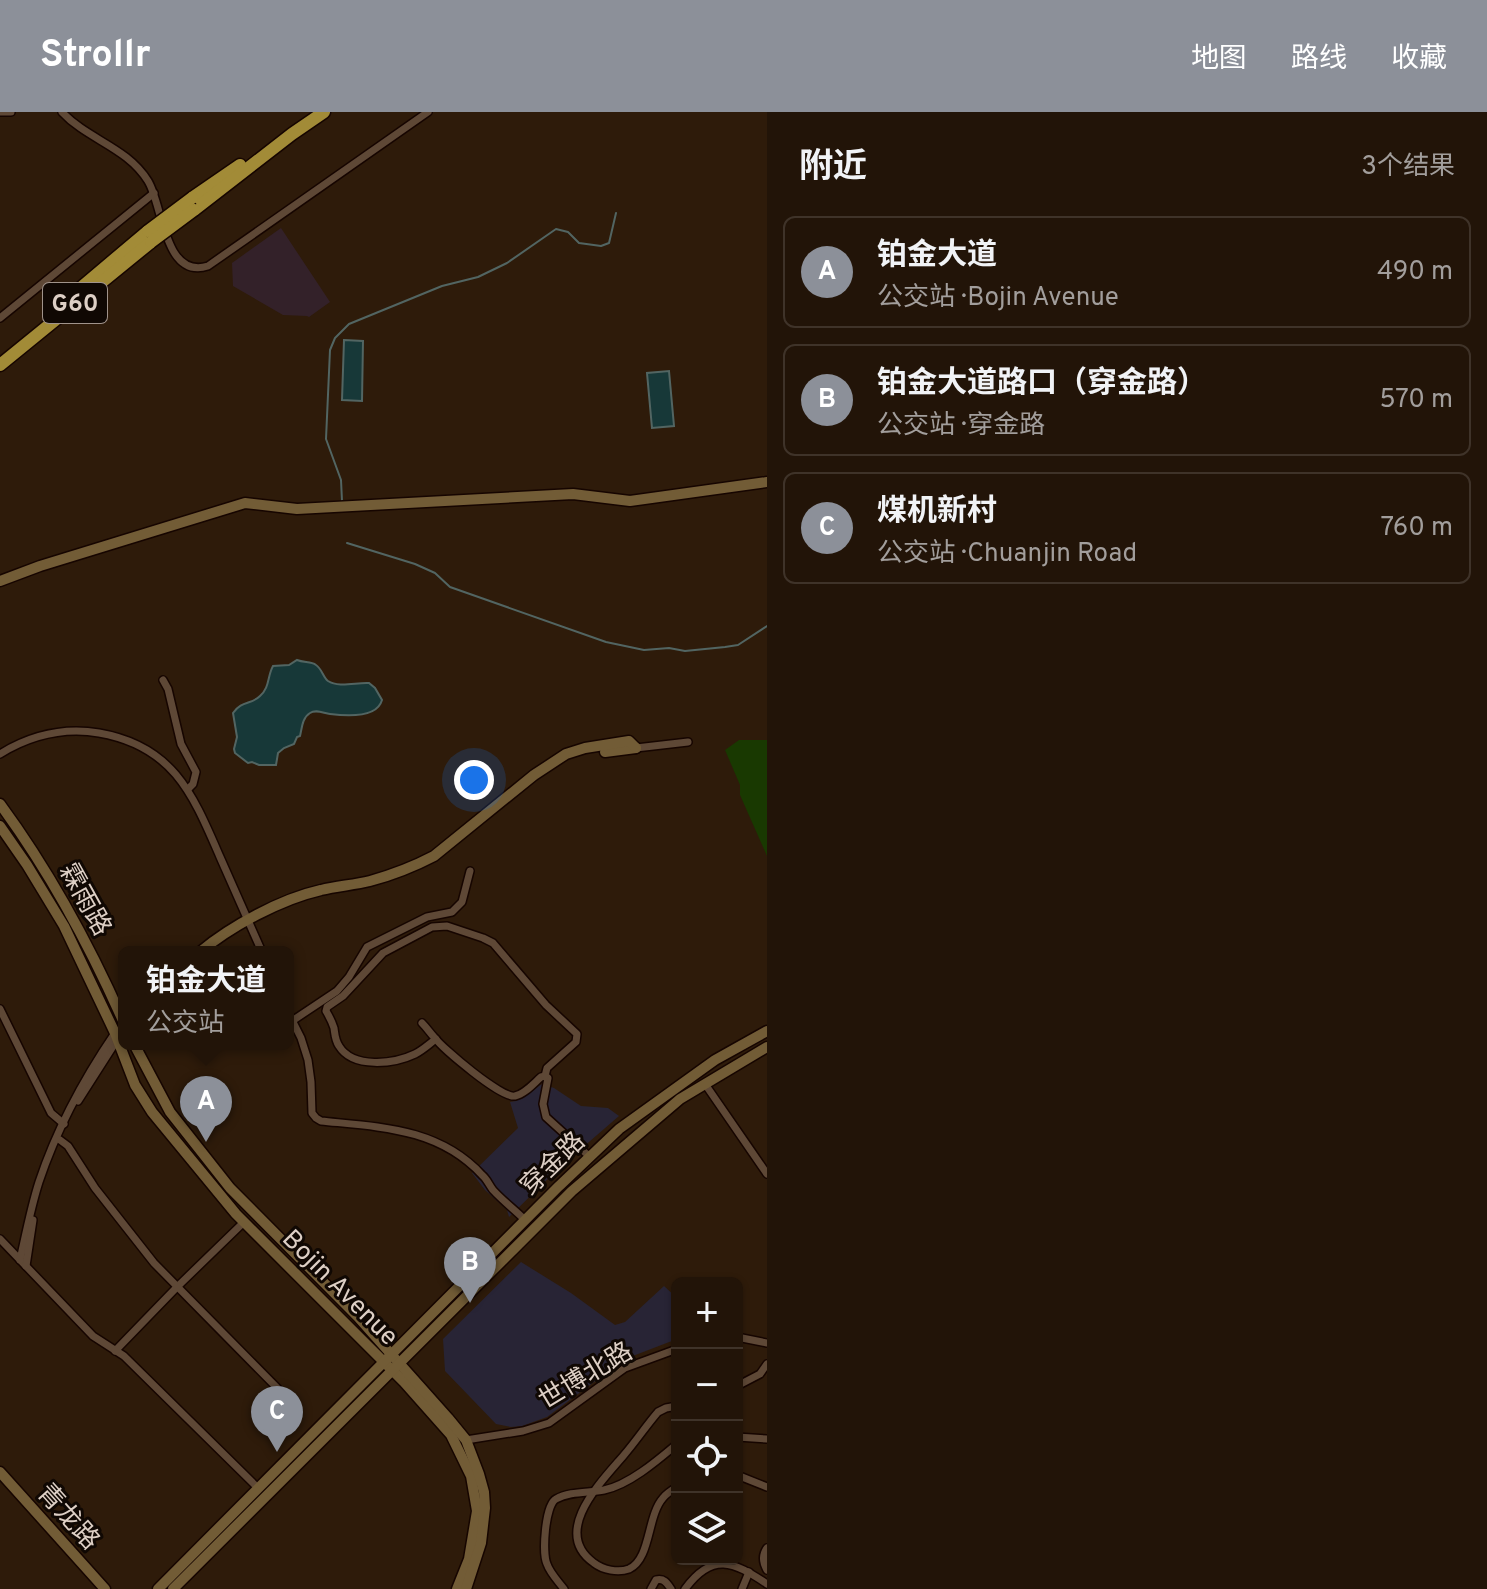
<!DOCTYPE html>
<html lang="zh">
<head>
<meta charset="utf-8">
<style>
  :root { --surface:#221408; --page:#2e2116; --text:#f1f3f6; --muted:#a29e9c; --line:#3f3329; --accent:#8c9099 }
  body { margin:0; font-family:Overpass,"Noto Sans SC",sans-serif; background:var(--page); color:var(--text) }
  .controls { position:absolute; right:24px; bottom:24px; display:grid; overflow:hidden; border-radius:12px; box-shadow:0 2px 6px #0004 }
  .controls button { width:72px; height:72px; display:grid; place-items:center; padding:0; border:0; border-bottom:2px solid var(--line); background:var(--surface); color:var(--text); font:40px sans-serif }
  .you { position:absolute; left:474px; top:668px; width:28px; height:28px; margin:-20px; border:6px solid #fff; border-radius:50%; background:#1a73e8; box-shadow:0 0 0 12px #1a73e833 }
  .badge { display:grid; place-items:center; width:52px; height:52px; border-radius:50%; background:var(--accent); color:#fff; font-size:26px; font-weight:700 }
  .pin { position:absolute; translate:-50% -66px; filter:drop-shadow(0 2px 4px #0008) }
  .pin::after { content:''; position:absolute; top:42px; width:28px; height:24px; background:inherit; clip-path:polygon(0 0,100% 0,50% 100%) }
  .popup { position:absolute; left:118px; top:834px; width:176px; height:104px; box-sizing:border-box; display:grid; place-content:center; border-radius:12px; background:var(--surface); filter:drop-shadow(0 2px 6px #0005); font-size:26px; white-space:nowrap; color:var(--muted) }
  .popup b { font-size:30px; color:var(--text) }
  .popup::after { content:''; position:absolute; left:50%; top:100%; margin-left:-16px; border:16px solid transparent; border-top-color:var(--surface) }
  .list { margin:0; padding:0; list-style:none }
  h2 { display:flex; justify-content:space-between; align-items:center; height:104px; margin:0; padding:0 32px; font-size:34px }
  h2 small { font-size:26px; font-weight:400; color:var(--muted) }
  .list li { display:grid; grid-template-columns:52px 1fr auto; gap:24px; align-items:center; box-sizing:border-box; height:112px; margin:0 16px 16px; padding:0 16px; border:2px solid var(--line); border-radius:12px }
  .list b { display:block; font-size:30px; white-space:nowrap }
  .list p { margin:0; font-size:26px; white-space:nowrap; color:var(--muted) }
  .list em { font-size:26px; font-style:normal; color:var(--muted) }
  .icon { flex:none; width:44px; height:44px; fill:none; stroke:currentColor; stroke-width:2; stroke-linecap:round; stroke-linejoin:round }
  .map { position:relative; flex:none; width:767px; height:1477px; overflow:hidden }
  header { display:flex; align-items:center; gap:48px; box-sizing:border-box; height:112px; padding:0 40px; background:var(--accent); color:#fff }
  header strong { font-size:38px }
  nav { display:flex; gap:44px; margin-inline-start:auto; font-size:28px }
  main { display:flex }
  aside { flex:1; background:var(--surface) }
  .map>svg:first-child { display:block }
  .commercial { fill:#282435 }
  .education { fill:#332129 }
  .green { fill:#193901 }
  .water { fill:#173838; stroke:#526562; stroke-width:2 }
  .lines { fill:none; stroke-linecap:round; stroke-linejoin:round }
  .stream { stroke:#526562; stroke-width:2 }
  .street-casing { stroke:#160500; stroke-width:10 }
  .secondary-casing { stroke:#160500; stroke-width:13 }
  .highway-casing { stroke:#160500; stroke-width:15 }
  .street { stroke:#5e4836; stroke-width:7 }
  .secondary { stroke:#725c36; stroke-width:10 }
  .highway { stroke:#a28b37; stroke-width:12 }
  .highway-bridge-casing { stroke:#160500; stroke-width:15; stroke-linecap:butt }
  .highway-bridge { stroke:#a28b37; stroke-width:12 }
  .labels { text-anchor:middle; stroke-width:6; stroke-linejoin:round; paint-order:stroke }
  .shield { fill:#100803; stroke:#a0938b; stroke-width:2 }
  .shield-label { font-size:24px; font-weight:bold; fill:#ddcfc5 }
  .street-label { font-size:26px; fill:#ddcfc5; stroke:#100803 }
</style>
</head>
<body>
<header>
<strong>Strollr</strong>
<nav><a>地图</a><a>路线</a><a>收藏</a></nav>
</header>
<main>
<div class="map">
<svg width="767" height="1477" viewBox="0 0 767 1477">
  <rect width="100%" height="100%" fill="#2e1b0a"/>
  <g class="commercial">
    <path d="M542 972 554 976 581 994 608 996 619 1004 560 1055 509 1105 507 1098 485 1078 472 1061 518 1016 510 990 516 989Z"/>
    <path d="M521 1150 571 1181 615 1213 625 1210 664 1174 677 1186V1227L625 1247 547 1305 522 1314 511 1315 496 1312 445 1259 443 1227Z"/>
  </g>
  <path class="education" d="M281 116 330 190 309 205 307 204 283 203 233 174 232 151Z"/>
  <path class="green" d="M739 628H767V744L740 683V673L725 638Z"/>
  <g class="water">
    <path d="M344 228 363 229 362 289 342 288Z"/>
    <path d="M669 259 674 314 652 316 647 261Z"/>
    <path d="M297 548C304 551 311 549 316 553 322 557 323 565 328 569 339 576 357 570 369 571L375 576 382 588C377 606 346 604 330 602 323 601 316 597 310 601 302 606 302 616 300 624L297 625 294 632 284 636 278 641 276 653H259L252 650 248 651 235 641 234 637 237 625 233 601C242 588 251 593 260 584 270 575 267 565 273 554L289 553Z"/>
  </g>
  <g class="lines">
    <g class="stream">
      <path d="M342 389 341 368 326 327 330 238 335 226 349 212 442 174 478 165 507 151 556 117 568 120 579 131 601 134 609 131 616 101"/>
      <path d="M347 431 415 452 435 461 450 475 606 530 644 538 669 536 685 539 725 535 738 533 767 514"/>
    </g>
    <defs>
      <g id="street">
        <path d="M0 0H11"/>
        <path d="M62 0C88 28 127 35 148 69 163 93 164 168 208 154L428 0"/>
        <path d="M0 206 154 81"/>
        <path d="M163 568 168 577 181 632 196 660 193 672 188 677"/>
        <path d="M636 636 688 630"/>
        <path d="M0 642C31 623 63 615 99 621 174 634 193 683 220 745 234 777 248 808 262 840"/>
        <path d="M0 897 51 1001 64 1012"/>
        <path d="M288 900 301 926 308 948 311 970 312 1001 316 1006 321 1009C380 1015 439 1016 482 1063 487 1067 489 1073 493 1078 503 1089 515 1098 525 1108"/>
        <path d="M292 909 337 879 349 865 367 835 427 805 452 800 462 790 470 759"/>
        <path d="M422 911C427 916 430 921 434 925 443 937 502 987 515 984 525 982 534 971 541 965L545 964 548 966 543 992 546 1005 590 1045"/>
        <path d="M436 927C429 932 423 938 415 942 394 952 353 957 339 934 335 928 335 923 334 916 332 910 329 904 326 899L327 895 343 884 383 841 432 815 447 814 483 826 493 831 546 893 577 922 576 930 547 956 545 964"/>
        <path d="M705 972 767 1062"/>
        <path d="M78 989 117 928"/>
        <path d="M60 1028 68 1034 95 1076 154 1151 289 1288"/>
        <path d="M0 1127 93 1224 124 1244 258 1376"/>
        <path d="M20 1148C26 1121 31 1095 39 1070 57 1016 83 968 115 921"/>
        <path d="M26 1154 33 1108"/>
        <path d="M737 1225 767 1231"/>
        <path d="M115 1239 177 1175 244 1110"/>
        <path d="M737 1274 760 1262 767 1252"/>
        <path d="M677 1294 666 1296 658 1300C646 1314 636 1329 624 1343 602 1369 550 1420 594 1451 603 1458 618 1461 629 1457 651 1447 647 1404 663 1386 666 1382 672 1378 677 1375"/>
        <path d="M737 1325 767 1327"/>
        <path d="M466 1328 523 1319 549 1311 625 1256 677 1237"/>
        <path d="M737 1363 767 1375"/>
        <path d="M767 1436C762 1443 763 1451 767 1458"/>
        <path d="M564 1477C558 1469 550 1461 547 1452 542 1441 545 1393 556 1387 570 1379 589 1381 604 1378 629 1373 658 1348 677 1332"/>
        <path d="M651 1477 656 1468C664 1466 667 1471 671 1477"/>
        <path d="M685 1477C712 1440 733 1449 767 1472"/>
        <path d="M742 1477 749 1460"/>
      </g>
      <g id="secondary">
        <path d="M0 469 40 454 245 391 297 397 573 382 630 389 767 370"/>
        <path d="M605 640 636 636"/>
        <path d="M0 692C50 760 90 834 124 911"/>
        <path d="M0 714 27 753 64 814 115 921 135 973 152 1000 236 1102 404 1270 451 1323 471 1364 477 1399 469 1447 457 1477"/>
        <path d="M200 840C231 814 281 787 321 778 337 774 354 773 370 769 392 763 413 755 434 744L534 663 566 642 585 636 629 629 636 636"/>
        <path d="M134 932 170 1000 230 1076 358 1205 448 1306 466 1328 479 1362 484 1380 485 1396 481 1431 466 1477"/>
        <path d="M0 1360 105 1477"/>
        <path d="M158 1477 559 1074 619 1017 715 948 767 919"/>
        <path d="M173 1477 572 1079 680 987 767 935"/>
      </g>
      <g id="highway">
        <path d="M192 86 240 53"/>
        <path d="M194 98 292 22 324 0"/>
        <path d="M71 184 148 119"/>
        <path d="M0 253 151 130"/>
      </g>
    </defs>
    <use href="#street" class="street-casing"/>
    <use href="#secondary" class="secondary-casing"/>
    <use href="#highway" class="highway-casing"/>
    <use href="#street" class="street"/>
    <use href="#secondary" class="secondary"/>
    <use href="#highway" class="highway"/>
    <defs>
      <g id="highway-bridge">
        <path d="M148 119 192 86"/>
        <path d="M151 130 194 98"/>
      </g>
    </defs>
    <use href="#highway-bridge" class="highway-bridge-casing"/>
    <use href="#highway-bridge" class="highway-bridge"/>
  </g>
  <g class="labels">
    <rect class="shield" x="43" y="171" width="64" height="40" rx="6"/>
    <g class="shield-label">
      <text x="75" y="199">G60</text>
    </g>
    <g class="street-label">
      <text transform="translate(86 787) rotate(61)" y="9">霖雨路</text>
      <text transform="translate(552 1051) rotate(-44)" y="9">穿金路</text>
      <text transform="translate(341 1175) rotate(45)" y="9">Bojin Avenue</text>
      <text transform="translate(585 1263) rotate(-31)" y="9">世博北路</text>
      <text transform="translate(69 1404) rotate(48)" y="9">青龙路</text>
    </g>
  </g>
</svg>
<div class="controls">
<button>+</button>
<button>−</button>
<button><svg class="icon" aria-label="locate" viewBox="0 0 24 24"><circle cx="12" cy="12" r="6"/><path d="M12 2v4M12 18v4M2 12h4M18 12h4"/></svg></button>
<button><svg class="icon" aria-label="layers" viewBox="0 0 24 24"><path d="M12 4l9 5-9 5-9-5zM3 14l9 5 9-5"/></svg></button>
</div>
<div class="you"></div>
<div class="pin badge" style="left:206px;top:1030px">A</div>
<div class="popup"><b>铂金大道</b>公交站</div>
<div class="pin badge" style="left:470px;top:1191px">B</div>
<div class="pin badge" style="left:277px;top:1340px">C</div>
</div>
<aside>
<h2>附近<small>3个结果</small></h2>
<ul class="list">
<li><span class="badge">A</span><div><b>铂金大道</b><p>公交站 · Bojin Avenue</p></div><em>490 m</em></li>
<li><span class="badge">B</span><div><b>铂金大道路口（穿金路）</b><p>公交站 · 穿金路</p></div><em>570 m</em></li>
<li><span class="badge">C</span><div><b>煤机新村</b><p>公交站 · Chuanjin Road</p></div><em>760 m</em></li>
</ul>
</aside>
</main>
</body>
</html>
